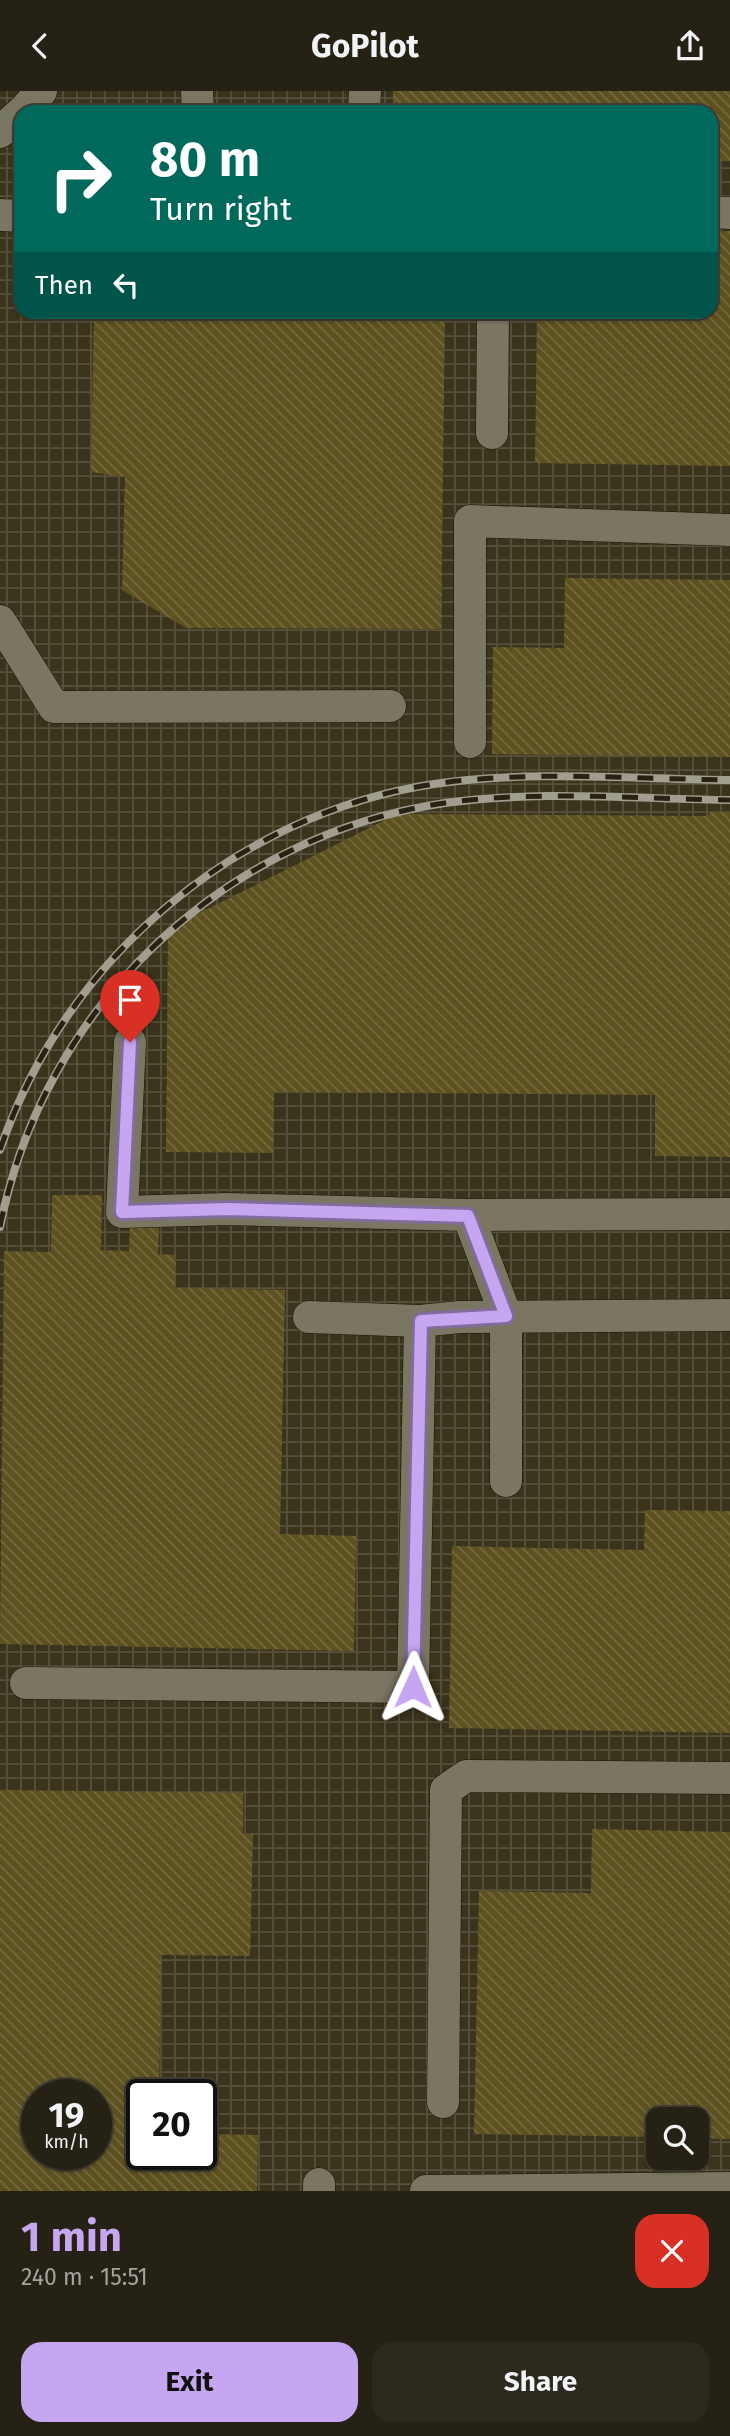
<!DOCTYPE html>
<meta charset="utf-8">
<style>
:root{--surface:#252114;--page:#2d291d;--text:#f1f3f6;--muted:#a3a3a0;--line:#423e34;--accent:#c6a6f0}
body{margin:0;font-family:"Fira Sans",sans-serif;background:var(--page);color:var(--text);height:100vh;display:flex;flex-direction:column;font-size:26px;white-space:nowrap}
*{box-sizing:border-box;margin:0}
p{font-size:23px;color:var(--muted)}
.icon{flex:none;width:38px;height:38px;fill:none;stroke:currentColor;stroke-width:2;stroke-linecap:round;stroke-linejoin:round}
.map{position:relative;height:2100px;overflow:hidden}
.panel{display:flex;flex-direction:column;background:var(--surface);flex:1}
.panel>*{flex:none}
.top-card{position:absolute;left:14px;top:14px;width:704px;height:214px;border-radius:21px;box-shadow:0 2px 5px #0004,0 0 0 2px var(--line);background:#00695c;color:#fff;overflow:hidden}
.controls{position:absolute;left:646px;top:2016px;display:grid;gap:14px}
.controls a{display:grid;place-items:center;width:63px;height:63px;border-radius:14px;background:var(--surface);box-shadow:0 2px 5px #0004,0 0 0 2px var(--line);font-size:35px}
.speed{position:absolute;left:21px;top:1988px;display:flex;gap:14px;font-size:35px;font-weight:700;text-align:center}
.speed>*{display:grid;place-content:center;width:91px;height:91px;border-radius:50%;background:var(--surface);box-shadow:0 2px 5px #0004,0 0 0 2px var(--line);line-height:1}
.speed small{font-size:18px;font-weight:400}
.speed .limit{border:4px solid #111;border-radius:10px;background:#fff;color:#111}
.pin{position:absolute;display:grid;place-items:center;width:60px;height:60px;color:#fff;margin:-72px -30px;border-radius:50% 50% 50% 0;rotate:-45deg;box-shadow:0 0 7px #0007}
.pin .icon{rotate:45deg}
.me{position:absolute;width:77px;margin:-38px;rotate:1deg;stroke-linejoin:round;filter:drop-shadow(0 0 5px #0008)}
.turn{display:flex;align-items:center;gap:24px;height:147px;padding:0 21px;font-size:32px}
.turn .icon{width:91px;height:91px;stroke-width:2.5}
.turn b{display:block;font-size:49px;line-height:60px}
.then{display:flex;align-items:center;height:66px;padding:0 21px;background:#0003;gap:14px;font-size:26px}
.round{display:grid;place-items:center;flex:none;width:74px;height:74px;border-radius:21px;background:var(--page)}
.headline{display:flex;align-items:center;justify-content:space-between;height:119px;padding:0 21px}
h1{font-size:42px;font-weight:700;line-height:52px;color:var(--accent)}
.cta{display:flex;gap:14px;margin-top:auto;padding:14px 21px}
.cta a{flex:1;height:80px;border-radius:21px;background:var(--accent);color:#111;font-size:28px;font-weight:700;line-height:80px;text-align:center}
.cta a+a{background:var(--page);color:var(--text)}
header{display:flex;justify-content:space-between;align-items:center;height:91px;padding:0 21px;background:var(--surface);font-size:32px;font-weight:700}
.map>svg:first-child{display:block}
.industrial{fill:url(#industrial-grid);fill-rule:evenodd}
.building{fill:url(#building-back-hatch);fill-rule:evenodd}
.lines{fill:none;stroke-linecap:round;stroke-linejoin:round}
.minor-casing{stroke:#191404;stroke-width:33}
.minor{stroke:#7b7662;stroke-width:32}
.rail-casing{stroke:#a19e90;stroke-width:8}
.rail{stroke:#272211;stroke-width:5;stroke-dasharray:16;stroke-linecap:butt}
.route-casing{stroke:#816c9c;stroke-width:18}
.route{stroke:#c6a6f0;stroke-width:12}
</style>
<header><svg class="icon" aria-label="back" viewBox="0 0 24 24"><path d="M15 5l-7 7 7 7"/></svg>GoPilot<svg class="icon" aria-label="share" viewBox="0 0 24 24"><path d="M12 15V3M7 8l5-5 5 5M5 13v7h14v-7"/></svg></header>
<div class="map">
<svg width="730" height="2100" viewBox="0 0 730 2100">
<defs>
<pattern id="industrial-grid" width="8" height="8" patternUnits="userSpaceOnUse" patternTransform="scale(1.75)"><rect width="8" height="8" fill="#3b341c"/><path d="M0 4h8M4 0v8" fill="none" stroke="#57513c"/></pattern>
<pattern id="building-back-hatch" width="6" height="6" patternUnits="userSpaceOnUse" patternTransform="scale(1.75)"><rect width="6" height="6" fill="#5e5120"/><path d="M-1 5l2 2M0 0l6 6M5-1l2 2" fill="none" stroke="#756a40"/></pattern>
</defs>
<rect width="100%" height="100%" fill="#312c1a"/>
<path class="industrial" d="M 0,0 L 730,0 L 730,2100 L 0,2100 ZM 21,21 L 710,21 L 710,220 L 21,220 ZM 37,2004 L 96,2004 L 96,2063 L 37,2063 ZM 142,2004 L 201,2004 L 201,2063 L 142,2063 ZM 658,2028 L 696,2028 L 696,2067 L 658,2067 Z"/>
<g class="building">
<polygon points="393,0 730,0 730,70 710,70 710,21 393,21"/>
<polygon points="710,140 730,140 730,375 535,372 537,220 710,220"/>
<polygon points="94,220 445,220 441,538 186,537 122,499 125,386 91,381"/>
<polygon points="565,487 730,489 730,666 492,663 493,556 564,557"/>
<polygon points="712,721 730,721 730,1066 655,1065 655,1004 274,1001 273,1062 166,1061 168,838 397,723 705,725"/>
<polygon points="52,1104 102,1104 101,1159 129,1160 130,1135 159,1136 158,1163 176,1164 175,1197 285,1199 280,1443 356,1445 354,1560 0,1553 4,1160 51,1161"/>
<polygon points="645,1419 730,1420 730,1642 449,1637 452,1455 644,1459"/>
<path d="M 0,1699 L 243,1702 L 243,1743 L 253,1743 L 250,1865 L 161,1864 L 159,2004 L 142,2004 L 142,2063 L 201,2063 L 201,2043 L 258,2044 L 257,2100 L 0,2100 ZM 37,2004 L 96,2004 L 96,2063 L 37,2063 Z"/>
<polygon points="592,1738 730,1741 730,2048 696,2047 696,2028 658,2028 658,2046 474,2043 479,1800 591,1802"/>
</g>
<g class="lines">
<g class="minor-casing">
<g id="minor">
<polyline points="197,0 198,21"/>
<polyline points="23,21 41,0"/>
<polyline points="364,21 365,0"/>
<polyline points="0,41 21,22"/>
<polyline points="710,121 730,122"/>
<polyline points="0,124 21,125"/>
<polyline points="492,342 493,220"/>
<polyline points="0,530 54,616 390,615"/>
<polyline points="470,651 470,430 730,439"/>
<polyline points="130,951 122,1121 227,1118 468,1124 506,1225 506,1390"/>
<polyline points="468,1124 730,1123"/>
<polyline points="309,1226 420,1230"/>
<polyline points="26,1592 413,1596 420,1230 460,1226 730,1224"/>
<polyline points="443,2011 446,1699 466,1685 730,1687"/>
<polyline points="319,2100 319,2093"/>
<polyline points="426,2100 730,2097"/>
</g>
</g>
<use href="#minor" class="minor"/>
<g class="rail-casing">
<g id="rail">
<path d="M 0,1059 C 64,869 235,723 434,693 C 529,679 634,688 730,689"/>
<path d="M 0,1136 C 43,916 224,744 445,712 C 535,699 639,708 730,709"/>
</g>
</g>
<use href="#rail" class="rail"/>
</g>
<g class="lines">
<g class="route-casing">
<polyline id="route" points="130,951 122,1121 228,1118 468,1125 506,1225 421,1230 413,1596"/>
</g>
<use href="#route" class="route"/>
</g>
</svg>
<div class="controls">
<a><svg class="icon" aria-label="search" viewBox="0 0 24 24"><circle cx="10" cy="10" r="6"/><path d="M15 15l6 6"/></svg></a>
</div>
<div class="speed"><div>19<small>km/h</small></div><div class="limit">20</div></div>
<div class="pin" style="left:130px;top:951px;background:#d93025"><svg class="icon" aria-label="arrive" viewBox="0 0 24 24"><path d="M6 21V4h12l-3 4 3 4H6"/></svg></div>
<svg class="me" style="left:413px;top:1596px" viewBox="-20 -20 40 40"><path d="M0-17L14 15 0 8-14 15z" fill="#c6a6f0" stroke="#fff" stroke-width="4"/></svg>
<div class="top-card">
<div class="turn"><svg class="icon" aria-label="right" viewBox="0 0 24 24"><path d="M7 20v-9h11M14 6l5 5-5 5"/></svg><div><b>80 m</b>Turn right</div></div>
<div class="then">Then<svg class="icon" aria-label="left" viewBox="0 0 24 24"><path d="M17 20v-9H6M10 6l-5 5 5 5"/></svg></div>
</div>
</div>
<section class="panel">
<div class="headline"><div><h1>1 min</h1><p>240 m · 15:51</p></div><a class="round" style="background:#d93025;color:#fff"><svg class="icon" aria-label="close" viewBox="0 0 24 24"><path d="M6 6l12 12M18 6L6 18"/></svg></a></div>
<div class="cta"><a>Exit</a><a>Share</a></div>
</section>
